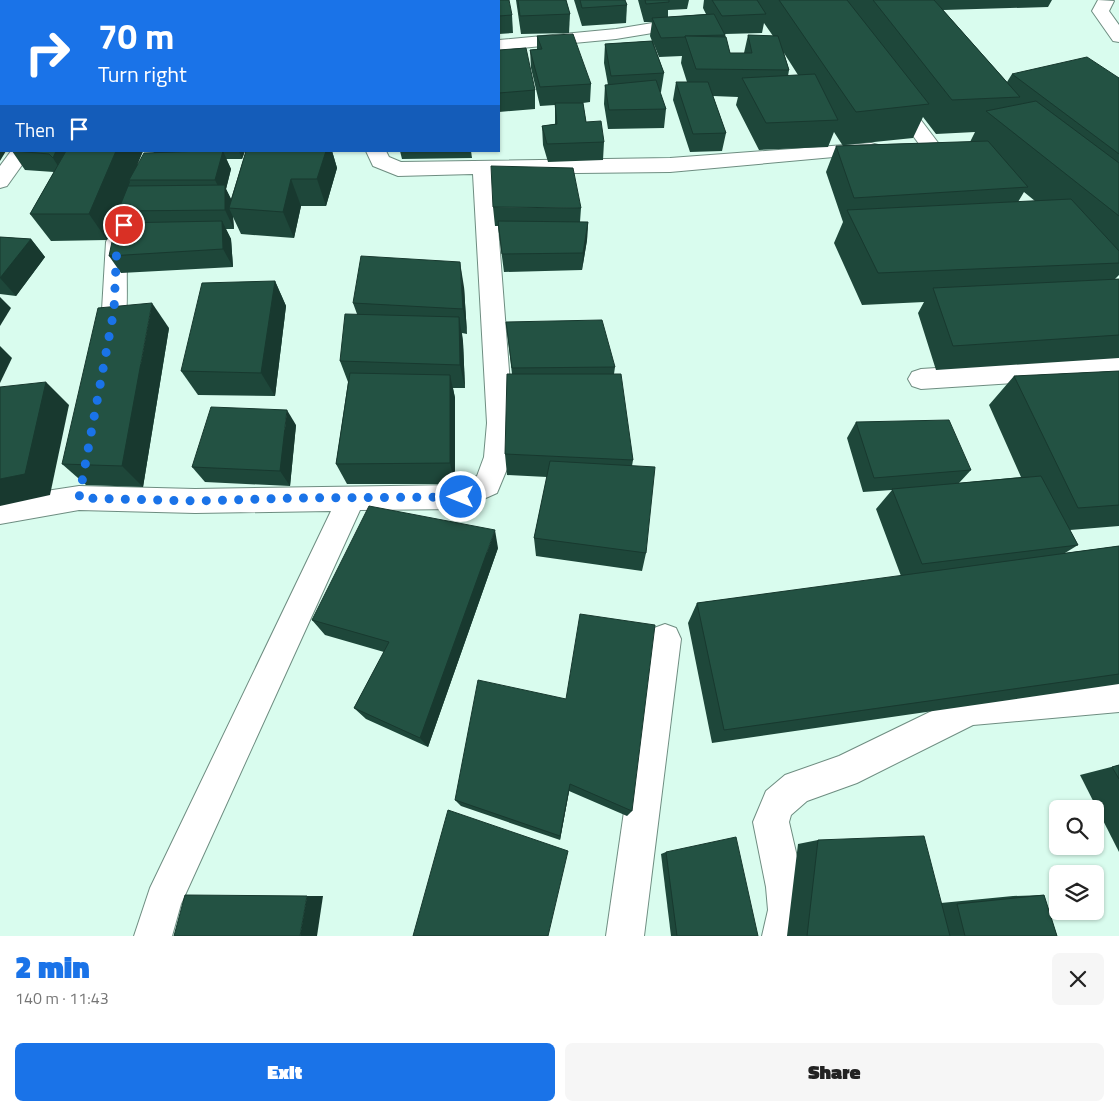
<!DOCTYPE html>
<meta charset="utf-8">
<style>
:root{--surface:#fff;--page:#f6f6f6;--text:#222;--muted:#767676;--accent:#1a73e8}
body{margin:0;font-family:"Titillium Web",sans-serif;background:var(--page);color:var(--text);height:100vh;display:flex;flex-direction:column;font-size:19px;white-space:nowrap}
*{box-sizing:border-box;margin:0}
p{font-size:16px;color:var(--muted)}
.icon{flex:none;width:28px;height:28px;fill:none;stroke:currentColor;stroke-width:2;stroke-linecap:round;stroke-linejoin:round}
.map{position:relative;height:936px;overflow:hidden}
.drawer{display:flex;flex-direction:column;background:var(--surface);flex:1}
.drawer>*{flex:none}
.hud{position:absolute;left:0px;top:0px;width:500px;height:152px;box-shadow:0 1px 4px #0004;background:#1a73e8;color:#fff;overflow:hidden}
.tools{position:absolute;left:1049px;top:800px;display:grid;gap:10px}
.tools a{display:grid;place-items:center;width:55px;height:55px;border-radius:8px;background:var(--surface);box-shadow:0 1px 4px #0004;font-size:25px}
.pin{position:absolute;display:grid;place-items:center;width:42px;height:42px;color:#fff;margin:-21px;border:2px solid #fff;border-radius:50%;box-shadow:0 1px 5px #0007}
.me{position:absolute;width:55px;margin:-28px;rotate:270deg;stroke-linejoin:round;filter:drop-shadow(0 0 4px #0008)}
.turn{display:flex;align-items:center;gap:18px;height:105px;padding:0 15px;font-size:22px}
.turn .icon{width:65px;height:65px;stroke-width:2.5}
.turn b{display:block;font-size:35px;line-height:42px}
.then{display:flex;align-items:center;height:48px;padding:0 15px;background:#0003;gap:10px;font-size:19px}
.round{display:grid;place-items:center;flex:none;width:52px;height:52px;border-radius:8px;background:var(--page)}
.head{display:flex;align-items:center;justify-content:space-between;height:85px;padding:0 15px}
h1{font-size:30px;font-weight:800;line-height:38px;color:var(--accent)}
.primary-button{display:flex;gap:10px;margin-top:auto;padding:10px 15px}
.primary-button a{flex:1;height:58px;border-radius:8px;background:var(--accent);color:#fff;font-size:20px;font-weight:800;line-height:58px;text-align:center}
.primary-button a+a{background:var(--page);color:var(--text)}
.map>svg:first-child{display:block}
.lines{fill:none;stroke-linecap:round;stroke-linejoin:round}
.minor-casing{stroke:#6e8d81;stroke-width:2}
.minor{fill:#fff;fill-rule:evenodd}
.wall{fill:#1e473a;fill-rule:evenodd}
.shaded-wall{fill:#18392f}
.building{fill:#235243;stroke:#18392f}
.route{stroke:#1a73e8;stroke-width:9;stroke-dasharray:0 16.2}
</style>
<div class="map">
<svg width="1119" height="936" viewBox="0 0 1119 936">
<rect width="100%" height="100%" fill="#d9fcee"/>
<g class="lines">
<g class="minor-casing">
<g id="minor">
<rect x="375" y="0" width="16" height="1"/>
<polygon points="1098,0 1114,1 1109,11 1119,25 1119,42 1113,41 1092,11"/>
<polygon points="689,17 695,18 698,22 695,26 616,39 499,50 499,40 616,29"/>
<polygon points="895,93 902,95 936,140 939,144 936,148 929,150 922,148 886,99 888,95"/>
<polygon points="871,143 878,145 881,149 878,153 670,172 494,174 513,423 512,457 497,493 461,509 360,510 181,904 172,936 134,936 150,888 331,511 195,513 79,510 0,524 0,498 79,486 195,489 458,485 477,476 484,457 487,423 473,174 398,176 373,166 366,151 386,151 389,157 401,162 670,158"/>
<polygon points="11,151 32,151 7,186 0,188 0,166"/>
<path d="M 122,221 L 130,224 L 133,229 C 119,266 136,313 117,349 L 108,351 L 99,349 L 96,342 L 102,310 L 106,242 L 114,224 Z"/>
<polygon points="1119,356 1119,376 921,389 912,386 908,379 912,372 921,369"/>
<polygon points="665,624 676,628 681,639 644,936 606,936 649,639 654,628"/>
<polygon points="1119,680 1119,712 973,725 857,783 807,801 791,815 789,822 804,887 806,910 800,936 762,936 768,910 766,887 753,822 766,791 785,775 839,756 971,692"/>
</g>
</g>
<use href="#minor" class="minor"/>
</g>
<g class="wall">
<polygon points="397,0 449,0 450,1 397,1"/>
<polygon points="516,0 566,0 570,14 569,33 521,34"/>
<polygon points="574,0 625,0 627,5 626,23 582,26"/>
<path d="M 638,0 L 689,0 L 687,9 L 668,10 L 668,17 L 706,14 L 703,8 L 704,0 L 1052,0 L 1048,7 L 943,10 L 1007,82 L 1012,74 L 1119,78 L 1119,275 L 1115,279 L 1119,279 L 1119,358 L 936,370 L 918,313 L 924,302 L 862,305 L 834,243 L 843,222 L 826,172 L 836,146 L 843,146 L 834,132 L 828,147 L 759,150 L 736,105 L 738,97 L 713,96 L 726,133 L 722,151 L 690,152 L 673,100 L 676,82 L 687,82 L 681,63 L 682,56 L 659,57 L 653,42 L 664,73 L 661,92 L 660,92 L 666,109 L 664,128 L 608,129 L 604,104 L 605,85 L 608,85 L 604,63 L 605,44 L 652,41 L 650,36 L 652,22 L 644,22 ZM 764,23 L 773,36 L 748,35 L 744,53 L 730,53 L 725,34 L 762,33 ZM 784,53 L 798,75 L 788,76 L 789,70 ZM 923,117 L 936,134 L 975,132 L 970,142 L 845,145 L 913,138 ZM 1024,192 L 1035,201 L 1018,202 Z"/>
<polygon points="499,1 512,15 513,33 499,34"/>
<polygon points="1,25 1,52 0,50 0,26"/>
<polygon points="537,36 591,84 590,102 583,103 586,122 604,142 603,160 548,162 543,145 542,126 555,124 555,105 540,106 531,68 530,50 537,49"/>
<polygon points="499,50 535,90 535,109 499,112"/>
<polygon points="1,60 1,134 0,134 0,61"/>
<polygon points="12,151 143,151 137,165 154,153 153,151 245,151 242,159 226,159 231,169 226,189 231,199 246,151 332,151 337,168 326,206 301,206 294,238 241,234 233,217 234,229 226,229 231,239 233,267 121,273 109,256 126,223 118,211 107,240 51,241 30,214 54,172 25,170"/>
<polygon points="400,151 471,151 472,158 402,159"/>
<polygon points="493,207 581,208 580,222 588,222 587,240 582,270 504,272 498,226 495,226"/>
<polygon points="0,237 31,239 45,257 16,296 0,294"/>
<polygon points="275,281 286,306 275,396 198,395 181,371"/>
<polygon points="464,287 467,334 462,333 463,342 465,388 453,388 455,398 455,484 347,484 336,464 348,382 340,361 357,314 353,303"/>
<polygon points="506,322 615,367 614,374 633,460 632,466 646,553 642,571 536,556 534,538 547,477 507,475 505,454 512,374"/>
<polygon points="169,328 143,487 86,485 62,464"/>
<polygon points="1119,371 1119,526 1070,530 1078,545 1065,553 1119,546 1119,684 712,743 688,623 697,603 901,576 876,509 892,490 863,492 847,438 856,422 971,470 959,483 1021,477 989,405 1014,376"/>
<polygon points="296,425 290,486 205,482 192,467"/>
<polygon points="498,548 428,747 366,719 354,708 384,652 325,635 312,620"/>
<polygon points="566,699 632,811 627,816 569,791 560,840 461,806 455,800"/>
<polygon points="1119,765 1119,852 1080,775"/>
<polygon points="818,840 941,903 1013,896 1044,895 1057,936 787,936 798,844"/>
<polygon points="666,852 758,936 671,936 661,854"/>
</g>
<g class="shaded-wall">
<polygon points="175,0 184,0 184,1 174,1"/>
<rect x="359" y="0" width="8" height="1"/>
<polygon points="0,140 1,142 1,151 6,151 0,161"/>
<polygon points="56,151 78,151 65,177 53,158"/>
<polygon points="116,151 143,151 131,180 129,180 130,182 107,240 89,214"/>
<polygon points="223,151 231,169 226,189 233,203 229,208 233,217 234,229 225,210 224,198 215,180"/>
<polygon points="239,151 245,151 242,159"/>
<polygon points="326,151 332,151 337,168 326,206 317,179"/>
<polygon points="291,179 301,206 294,238 283,212"/>
<polygon points="222,221 231,239 233,267 223,249"/>
<polygon points="588,222 587,240 582,270 583,253"/>
<polygon points="31,239 45,257 16,296 0,278"/>
<polygon points="460,262 464,287 467,334 463,309"/>
<polygon points="275,281 286,306 275,396 261,373"/>
<polygon points="0,297 11,308 0,326"/>
<polygon points="152,303 169,328 143,487 122,466"/>
<polygon points="459,317 463,342 465,388 460,365"/>
<polygon points="0,346 12,358 0,383"/>
<polygon points="450,375 455,398 455,484 450,463"/>
<polygon points="46,382 69,405 50,495 0,506 0,479"/>
<polygon points="287,410 296,425 290,486 280,471"/>
<polygon points="495,530 498,548 428,747 420,738"/>
<polygon points="570,784 569,791 560,840 560,836"/>
<polygon points="307,896 323,896 317,936 300,936"/>
</g>
<g class="building">
<polygon points="129,0 175,0 174,1 128,1"/>
<polygon points="219,0 274,0 273,1 218,1"/>
<polygon points="295,0 359,0 359,1 294,1"/>
<rect x="397" y="0" width="24" height="1"/>
<polygon points="466,0 509,0 512,15 499,16 499,1 466,1"/>
<polygon points="518,0 566,0 570,14 520,16"/>
<polygon points="580,0 625,0 627,5 582,8"/>
<polygon points="645,0 669,0 669,2 646,4"/>
<polygon points="712,0 757,0 766,14 722,16"/>
<polygon points="779,0 847,0 929,104 856,112"/>
<polygon points="873,0 934,0 1020,97 952,100"/>
<polygon points="714,14 725,35 685,36 685,37 661,38 652,18"/>
<polygon points="1,25 1,36 0,36 0,26"/>
<polygon points="573,34 591,84 540,87 530,50 542,49 537,36"/>
<polygon points="748,35 778,36 789,70 696,69 685,36 726,37 730,53 752,53"/>
<polygon points="652,41 664,73 611,76 605,44"/>
<polygon points="526,48 535,90 499,93 499,50"/>
<polygon points="1087,57 1119,78 1119,154 1012,74"/>
<polygon points="1,60 1,77 0,77 0,61"/>
<polygon points="815,74 838,120 766,123 742,78"/>
<rect x="0" y="79" width="1" height="28"/>
<polygon points="656,80 666,109 609,110 605,85"/>
<polygon points="676,82 708,82 726,133 693,134"/>
<polygon points="1036,101 1119,163 1119,216 986,111"/>
<polygon points="555,103 583,103 586,122 601,121 604,142 547,144 542,126 557,124"/>
<polygon points="988,141 1028,187 854,198 836,146"/>
<polygon points="15,151 56,151 53,158 49,154"/>
<polygon points="66,151 116,151 89,214 30,214"/>
<polygon points="205,151 223,151 215,180 129,180 144,153"/>
<polygon points="246,151 326,151 317,179 291,179 283,212 229,208"/>
<polygon points="491,166 573,168 581,208 493,207"/>
<polygon points="225,185 225,210 118,211 128,186"/>
<polygon points="1071,199 1119,251 1119,263 878,273 847,210"/>
<polygon points="222,221 223,249 109,256 116,223"/>
<polygon points="498,221 588,222 583,253 502,254"/>
<polygon points="0,237 31,239 0,278"/>
<polygon points="361,256 460,262 463,309 353,303"/>
<polygon points="1119,279 1119,335 953,346 933,288"/>
<polygon points="275,281 261,373 181,371 202,283"/>
<polygon points="152,303 122,466 62,464 98,308"/>
<polygon points="345,314 459,317 460,365 340,361"/>
<polygon points="602,320 615,367 512,368 506,322"/>
<polygon points="1119,371 1119,505 1078,508 1014,376"/>
<polygon points="350,373 450,375 450,463 336,464"/>
<polygon points="507,374 621,374 633,460 505,454"/>
<polygon points="46,382 25,474 0,479 0,387"/>
<polygon points="211,407 287,410 280,471 192,467"/>
<polygon points="949,420 971,470 874,478 856,422"/>
<polygon points="550,461 655,467 646,553 534,538"/>
<polygon points="1041,476 1078,545 922,564 892,489"/>
<polygon points="369,506 495,530 420,738 354,708 389,642 312,620"/>
<polygon points="1119,546 1119,674 724,730 697,603"/>
<polygon points="580,614 655,625 632,811 570,784 560,836 455,800 478,680 566,699"/>
<polygon points="1119,765 1119,779 1112,767"/>
<polygon points="448,810 568,851 548,936 413,936"/>
<polygon points="924,836 950,936 807,936 818,840"/>
<polygon points="736,837 758,936 677,936 666,852"/>
<polygon points="185,895 307,896 300,936 174,936"/>
<polygon points="1044,895 1057,936 965,936 957,904"/>
</g>
<g class="lines">
<polyline class="route" points="124,225 117,242 114,310 79,498 195,501 298,498 461,497"/>
</g>
</svg>
<div class="tools">
<a><svg class="icon" aria-label="search" viewBox="0 0 24 24"><circle cx="10" cy="10" r="6"/><path d="M15 15l6 6"/></svg></a>
<a><svg class="icon" aria-label="layers" viewBox="0 0 24 24"><path d="M12 4l9 5-9 5-9-5zM3 14l9 5 9-5"/></svg></a>
</div>
<div class="pin" style="left:124px;top:225px;background:#d93025"><svg class="icon" aria-label="arrive" viewBox="0 0 24 24"><path d="M6 21V4h12l-3 4 3 4H6"/></svg></div>
<svg class="me" style="left:461px;top:497px" viewBox="-20 -20 40 40"><circle r="17" fill="#1a73e8" stroke="#fff" stroke-width="3"/><path d="M0-11L8 9 0 5-8 9z" fill="#fff"/></svg>
<div class="hud">
<div class="turn"><svg class="icon" aria-label="right" viewBox="0 0 24 24"><path d="M7 20v-9h11M14 6l5 5-5 5"/></svg><div><b>70 m</b>Turn right</div></div>
<div class="then">Then<svg class="icon" aria-label="arrive" viewBox="0 0 24 24"><path d="M6 21V4h12l-3 4 3 4H6"/></svg></div>
</div>
</div>
<section class="drawer">
<div class="head"><div><h1>2 min</h1><p>140 m · 11:43</p></div><a class="round"><svg class="icon" aria-label="close" viewBox="0 0 24 24"><path d="M6 6l12 12M18 6L6 18"/></svg></a></div>
<div class="primary-button"><a>Exit</a><a>Share</a></div>
</section>
